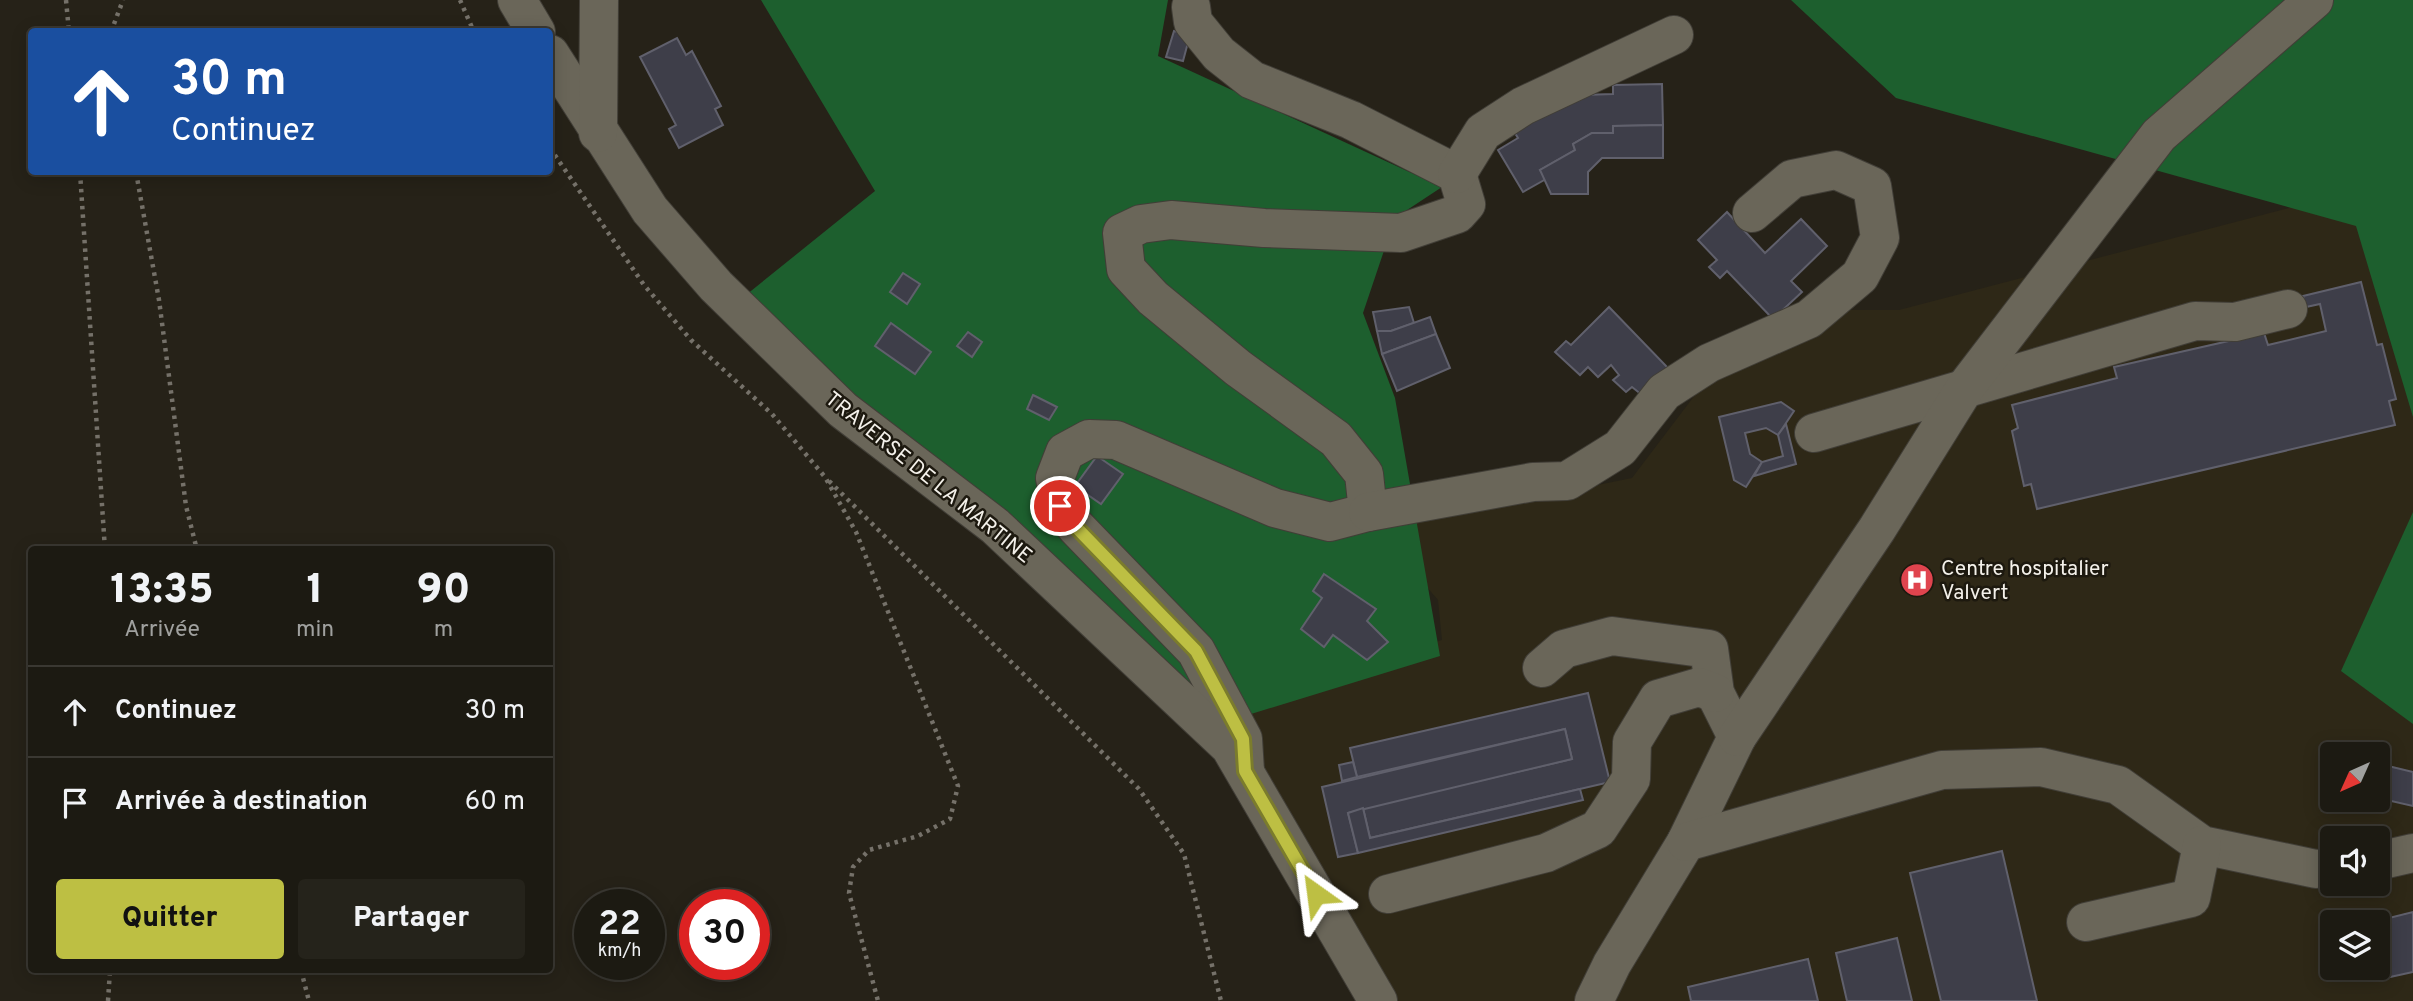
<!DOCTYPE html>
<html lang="fr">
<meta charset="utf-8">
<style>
:root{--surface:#1c1a12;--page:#25231b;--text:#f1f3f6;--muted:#a0a19f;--line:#3a3832;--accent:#bdbf43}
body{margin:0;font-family:Overpass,sans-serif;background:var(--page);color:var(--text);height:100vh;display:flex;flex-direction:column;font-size:26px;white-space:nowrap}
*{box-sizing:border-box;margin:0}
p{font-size:23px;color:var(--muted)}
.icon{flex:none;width:38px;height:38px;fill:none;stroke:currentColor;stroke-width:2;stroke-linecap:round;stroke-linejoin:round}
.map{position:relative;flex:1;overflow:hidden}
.drawer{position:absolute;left:28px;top:546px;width:525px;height:427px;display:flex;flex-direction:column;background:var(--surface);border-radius:7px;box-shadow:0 4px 18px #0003,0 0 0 2px var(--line)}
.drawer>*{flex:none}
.hud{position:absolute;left:28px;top:28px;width:525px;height:147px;border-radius:7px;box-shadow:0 4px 18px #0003,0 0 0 2px var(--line);background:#1a4fa0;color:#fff;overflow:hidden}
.needle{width:46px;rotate:225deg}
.buttons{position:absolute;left:2320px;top:742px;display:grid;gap:14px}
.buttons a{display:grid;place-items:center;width:70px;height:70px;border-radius:7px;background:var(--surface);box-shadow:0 4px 18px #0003,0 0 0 2px var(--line);font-size:35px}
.speed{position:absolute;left:574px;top:889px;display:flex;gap:14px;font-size:35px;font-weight:700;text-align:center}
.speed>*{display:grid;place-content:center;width:91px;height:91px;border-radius:50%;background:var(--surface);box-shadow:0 4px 18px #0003,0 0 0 2px var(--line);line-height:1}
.speed small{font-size:18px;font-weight:400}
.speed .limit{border:10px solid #d22;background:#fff;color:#111}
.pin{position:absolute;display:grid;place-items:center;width:60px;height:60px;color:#fff;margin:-30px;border:4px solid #fff;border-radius:50%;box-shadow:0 2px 7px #0007}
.me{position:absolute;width:77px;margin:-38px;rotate:329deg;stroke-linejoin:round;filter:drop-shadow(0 0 5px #0008)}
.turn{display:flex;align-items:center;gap:24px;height:147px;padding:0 28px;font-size:32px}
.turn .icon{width:91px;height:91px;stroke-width:2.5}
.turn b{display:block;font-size:49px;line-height:60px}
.eta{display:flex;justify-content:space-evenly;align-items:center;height:119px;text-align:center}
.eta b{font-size:42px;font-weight:800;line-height:49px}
.primary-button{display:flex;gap:14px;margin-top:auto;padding:14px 28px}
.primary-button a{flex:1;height:80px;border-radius:7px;background:var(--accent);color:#111;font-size:28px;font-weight:800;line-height:80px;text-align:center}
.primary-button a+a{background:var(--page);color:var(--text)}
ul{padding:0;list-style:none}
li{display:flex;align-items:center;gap:21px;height:91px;padding:0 28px;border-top:2px solid var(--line)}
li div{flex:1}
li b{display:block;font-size:26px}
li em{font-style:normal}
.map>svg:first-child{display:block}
.built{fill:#2e2817;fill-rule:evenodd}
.forest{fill:#1d5f2e}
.building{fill:#3e3e49;stroke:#60606c;stroke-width:2}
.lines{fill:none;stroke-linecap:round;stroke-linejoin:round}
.minor-casing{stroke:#413e37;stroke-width:40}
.path{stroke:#757169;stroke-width:4.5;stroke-dasharray:3.5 5;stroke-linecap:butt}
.minor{stroke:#6a6659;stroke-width:38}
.route-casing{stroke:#7b7c2c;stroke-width:18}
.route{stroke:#bdbf43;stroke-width:12}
.labels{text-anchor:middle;stroke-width:5;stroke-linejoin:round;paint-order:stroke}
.street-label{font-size:21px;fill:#f4f1ea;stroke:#1d190f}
.poi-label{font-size:21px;fill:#f4f1ea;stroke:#1d190f;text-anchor:start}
</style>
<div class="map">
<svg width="2413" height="1001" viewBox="0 0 2413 1001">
<rect width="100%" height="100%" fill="#262218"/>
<path class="built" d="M 2388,182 L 2413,263 L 2413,1001 L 1389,1001 L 1342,896 L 1312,866 L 1261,769 L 1238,700 L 1442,640 L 1438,600 L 1404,560 L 1416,522 L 1632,478 L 1698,391 L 1846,310 L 1899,310 ZM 2333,754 L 2378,754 L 2378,800 L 2333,800 ZM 2333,838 L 2378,838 L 2378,884 L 2333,884 ZM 2333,922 L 2378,922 L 2378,968 L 2333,968 Z"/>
<g class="forest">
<polygon points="761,0 1168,0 1158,56 1442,187 1395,218 1363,313 1395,398 1440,656 1251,714 1228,731 741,299 875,191"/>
<polygon points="1791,0 2413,0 2413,417 2356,226 1896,98"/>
<polygon points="2413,512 2413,724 2341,671"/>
</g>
<g class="building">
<polygon points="1174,31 1190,35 1183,61 1166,57"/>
<polygon points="677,38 686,55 692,51 721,106 715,109 723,125 679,148 669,129 676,125 640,57"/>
<polygon points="1662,84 1663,125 1613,126 1613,133 1592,133 1573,144 1575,150 1540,170 1546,179 1523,192 1498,150 1518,138 1513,130 1581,95 1613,94 1613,85"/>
<polygon points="1663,125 1663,158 1602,158 1588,172 1588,194 1551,194 1540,170 1575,150 1573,144 1592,133 1613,133 1613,126"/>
<polygon points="1727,212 1765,253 1801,219 1827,246 1791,281 1802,292 1773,319 1727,271 1720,278 1709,267 1717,260 1698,240"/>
<polygon points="903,273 920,284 907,304 890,292"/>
<polygon points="2361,282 2377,345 2382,344 2396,399 2389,401 2395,425 2037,509 2031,484 2024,486 2012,431 2018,428 2012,405 2117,378 2114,367 2264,333 2268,345 2326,331 2320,304 2306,307 2303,296"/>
<polygon points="1409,307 1414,323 1391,331 1377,331 1373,312"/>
<polygon points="1609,307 1668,368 1642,395 1632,387 1626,392 1613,380 1619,375 1611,365 1598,377 1588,367 1580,375 1555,352 1566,341 1571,345"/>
<polygon points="1430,317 1436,334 1382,354 1377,331 1391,331"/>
<polygon points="891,323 931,352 915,374 875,346"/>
<polygon points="968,332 982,342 972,357 957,346"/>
<polygon points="1436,334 1450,368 1397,391 1382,354"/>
<polygon points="1033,395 1057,407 1049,420 1027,409"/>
<polygon points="1781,402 1794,411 1778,435 1766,428 1745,433 1750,454 1762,462 1746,487 1734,480 1719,417"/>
<polygon points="1786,424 1796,464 1754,476 1762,462 1783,456 1778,435"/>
<polygon points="1097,456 1123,474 1101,504 1075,486"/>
<polygon points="1324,574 1376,609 1367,621 1388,642 1367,660 1333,635 1324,647 1301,629 1322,598 1313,591"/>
<polygon points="1588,693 1610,782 1370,838 1363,808 1572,759 1565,729 1357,777 1350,748"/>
<polygon points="1565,729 1572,759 1348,813 1358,853 1338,857 1322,787"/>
<polygon points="1353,762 1357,777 1342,781 1339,765"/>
<polygon points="2384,765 2413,772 2413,806 2378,798 2378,772"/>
<polygon points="1580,789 1583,800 1358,853 1348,813 1363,808 1370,838"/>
<polygon points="2002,851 2037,1001 1941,1001 1910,873"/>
<polygon points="2413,912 2413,972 2390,977 2377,921"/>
<polygon points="1897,938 1912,1001 1847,1001 1836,953"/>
<polygon points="1808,959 1818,1001 1691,1001 1688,987"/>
</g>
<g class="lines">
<g class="minor-casing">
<g id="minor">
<polyline points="517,0 536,32"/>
<polyline points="1191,7 1193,22 1219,54 1252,80 1351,120 1457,174 1466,204 1457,214 1401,233 1264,228 1171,220 1141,224 1122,233 1126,269 1153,298 1238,368 1336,439 1364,474 1368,512 1330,522 1275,508 1116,440 1089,439 1065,452 1055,478 1060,506 1076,527 1196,651 1243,739 1245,771"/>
<polyline points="550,54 650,210 716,286 843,410 995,526 1230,747 1378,1001"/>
<polyline points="598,133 599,0"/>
<polyline points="1457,174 1483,132 1523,106 1674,35"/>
<polyline points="1814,433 2195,321 2235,322 2288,309"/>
<polyline points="1368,512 1533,482 1567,481 1620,448 1664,392 1709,363 1809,319 1860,276 1880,238 1872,186 1836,170 1792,179 1752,213"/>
<polyline points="1542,668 1564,649 1612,636 1709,649 1715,693 1737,737 1686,842 1612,964 1594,1001"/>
<polyline points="1737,737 1877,529 1965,388 2159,135 2314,0"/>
<polyline points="1686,842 1942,770 2041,767 2118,785 2202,845 2316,869 2333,867"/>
<polyline points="2378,861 2413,853"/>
<polyline points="1388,894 1546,853 1598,829 1631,779 1632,742 1658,699 1699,687 1715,693"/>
<polyline points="2086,922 2191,898 2202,845"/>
</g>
</g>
<g class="path">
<polyline points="66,0 69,32"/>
<polyline points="460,0 474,32"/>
<polyline points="111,32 123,0"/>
<polyline points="550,148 644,285 691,340 772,414 825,477 856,532 958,786 950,819 918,836 869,850 853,867 849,893 878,1001"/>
<polyline points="80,172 105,550"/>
<polyline points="136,172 159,300 186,506 197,550"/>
<polyline points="829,481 1139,789 1184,854 1221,1001"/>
<polyline points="301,970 309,1001"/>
<polyline points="108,1001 110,970"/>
</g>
<use href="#minor" class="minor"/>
</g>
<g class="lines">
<g class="route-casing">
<polyline id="route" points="1060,506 1076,527 1196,651 1243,739 1245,771 1316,894"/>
</g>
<use href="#route" class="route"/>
</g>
<defs>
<g id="hospital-disc" transform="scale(1.75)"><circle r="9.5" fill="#e0444e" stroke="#1d190f"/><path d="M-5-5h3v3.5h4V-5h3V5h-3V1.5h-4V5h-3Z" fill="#fff"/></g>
</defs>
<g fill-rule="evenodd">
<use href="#hospital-disc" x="1917" y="580"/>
</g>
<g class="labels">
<g class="street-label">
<text transform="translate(929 477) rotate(39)" y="7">TRAVERSE DE LA MARTINE</text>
</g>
<g class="poi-label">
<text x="1941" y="575">Centre hospitalier<tspan x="1941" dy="24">Valvert</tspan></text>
</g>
</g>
</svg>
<div class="buttons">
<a><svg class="needle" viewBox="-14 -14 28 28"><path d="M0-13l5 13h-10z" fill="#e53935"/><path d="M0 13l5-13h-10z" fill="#a0a19f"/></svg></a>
<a><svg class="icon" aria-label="sound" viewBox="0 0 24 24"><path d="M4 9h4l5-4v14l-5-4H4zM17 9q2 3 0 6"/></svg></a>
<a><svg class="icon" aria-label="layers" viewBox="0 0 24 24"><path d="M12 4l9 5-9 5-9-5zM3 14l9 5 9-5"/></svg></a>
</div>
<div class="speed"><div>22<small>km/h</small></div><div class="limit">30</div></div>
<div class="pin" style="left:1060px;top:506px;background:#d93025"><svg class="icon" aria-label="arrive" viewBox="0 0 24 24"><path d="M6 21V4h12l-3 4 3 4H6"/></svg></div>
<svg class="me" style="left:1316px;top:894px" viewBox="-20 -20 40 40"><path d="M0-17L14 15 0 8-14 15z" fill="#bdbf43" stroke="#fff" stroke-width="4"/></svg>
<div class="hud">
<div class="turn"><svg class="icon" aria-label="ahead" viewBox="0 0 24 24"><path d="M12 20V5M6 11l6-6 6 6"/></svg><div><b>30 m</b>Continuez</div></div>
</div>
<section class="drawer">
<div class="eta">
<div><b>13:35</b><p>Arrivée</p></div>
<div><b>1</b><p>min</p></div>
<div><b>90</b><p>m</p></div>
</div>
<ul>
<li><svg class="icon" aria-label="ahead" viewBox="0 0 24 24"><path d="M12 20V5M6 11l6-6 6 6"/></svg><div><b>Continuez</b></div><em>30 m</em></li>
<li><svg class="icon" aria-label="arrive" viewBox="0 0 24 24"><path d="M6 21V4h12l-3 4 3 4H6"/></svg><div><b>Arrivée à destination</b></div><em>60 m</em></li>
</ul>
<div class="primary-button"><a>Quitter</a><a>Partager</a></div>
</section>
</div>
